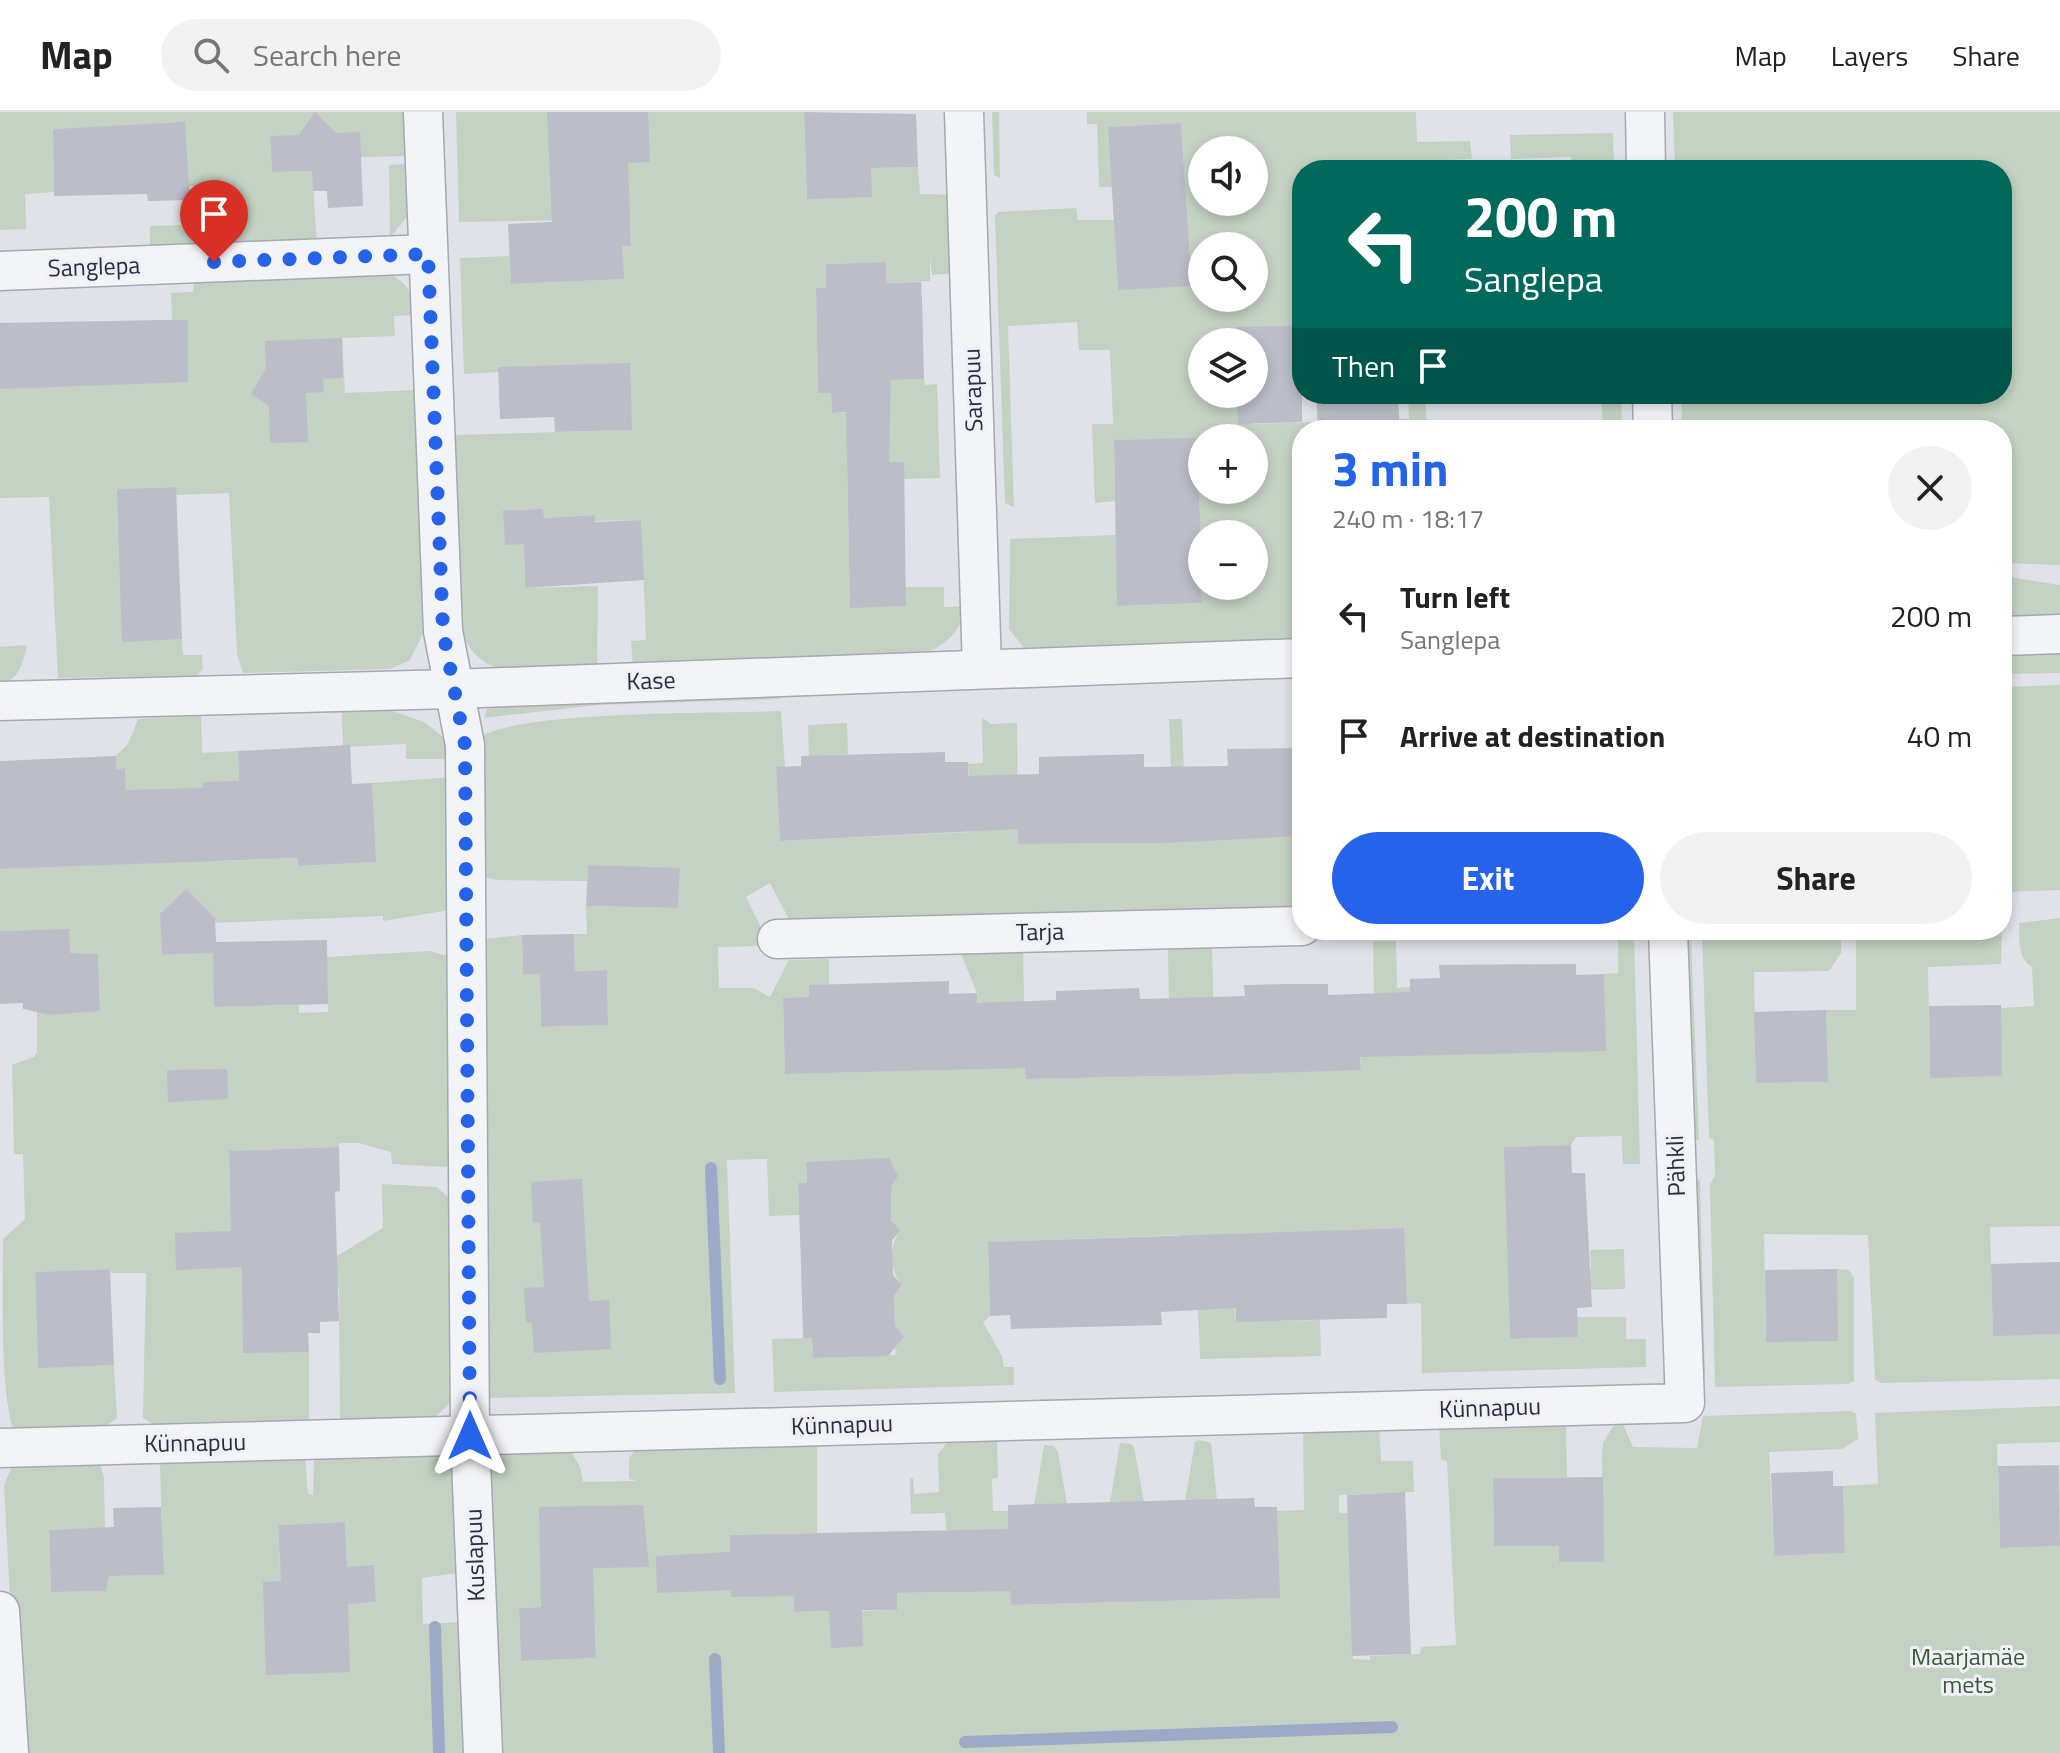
<!DOCTYPE html>
<meta charset="utf-8">
<style>
:root{--surface:#fff;--page:#f2f2f2;--text:#222;--muted:#767676;--line:#e0e0e0;--accent:#2563eb}
body{margin:0;font-family:"Titillium Web",sans-serif;background:var(--page);color:var(--text);height:100vh;display:flex;flex-direction:column;font-size:30px;white-space:nowrap}
*{box-sizing:border-box;margin:0}
p{font-size:26px;color:var(--muted)}
.icon{flex:none;width:44px;height:44px;fill:none;stroke:currentColor;stroke-width:2;stroke-linecap:round;stroke-linejoin:round}
.map{position:relative;flex:1;overflow:hidden}
.drawer{position:absolute;left:1292px;top:308px;width:720px;height:520px;display:flex;flex-direction:column;background:var(--surface);border-radius:32px;box-shadow:0 4px 12px #0003}
.drawer>*{flex:none}
.top-card{position:absolute;left:1292px;top:48px;width:720px;height:244px;border-radius:32px;box-shadow:0 4px 12px #0003;background:#00695c;color:#fff;overflow:hidden}
.buttons{position:absolute;left:1188px;top:24px;display:grid;gap:16px}
.buttons a{display:grid;place-items:center;width:80px;height:80px;border-radius:50%;background:var(--surface);box-shadow:0 4px 12px #0003;font-size:40px}
.pin{position:absolute;display:grid;place-items:center;width:68px;height:68px;color:#fff;margin:-82px -34px;border-radius:50% 50% 50% 0;rotate:-45deg;box-shadow:0 0 8px #0007}
.pin .icon{rotate:45deg}
.me{position:absolute;width:88px;margin:-44px;rotate:0deg;stroke-linejoin:round;filter:drop-shadow(0 0 6px #0008)}
.turn{display:flex;align-items:center;gap:28px;height:168px;padding:0 40px;font-size:36px}
.turn .icon{width:104px;height:104px;stroke-width:2.5}
.turn b{display:block;font-size:56px;line-height:68px}
.then{display:flex;align-items:center;height:76px;padding:0 40px;background:#0003;gap:16px;font-size:30px}
.round{display:grid;place-items:center;flex:none;width:84px;height:84px;border-radius:42px;background:var(--page)}
.headline{display:flex;align-items:center;justify-content:space-between;height:136px;padding:0 40px}
h1{font-size:48px;font-weight:700;line-height:60px;color:var(--accent)}
.action{display:flex;gap:16px;margin-top:auto;padding:16px 40px}
.action a{flex:1;height:92px;border-radius:48px;background:var(--accent);color:#fff;font-size:32px;font-weight:700;line-height:92px;text-align:center}
.action a+a{background:var(--page);color:var(--text)}
ul{padding:0;list-style:none}
li{display:flex;align-items:center;gap:24px;height:120px;padding:0 40px}
li div{flex:1}
li b{display:block;font-size:30px}
li em{font-style:normal}
header{display:flex;align-items:center;gap:48px;box-sizing:border-box;height:112px;padding:0 40px;background:var(--surface);border-bottom:2px solid var(--line)}
header strong{font-size:38px}
nav{display:flex;gap:44px;margin-inline-start:auto;font-size:28px}
.search{width:560px;height:72px;background:var(--page);display:flex;align-items:center;gap:20px;box-sizing:border-box;padding:0 28px;border-radius:44px;color:var(--muted);font-size:30px}
.map>svg:first-child{display:block}
.green{fill:#c3d2c2;fill-rule:evenodd}
.lines{fill:none;stroke-linecap:round;stroke-linejoin:round}
.stream{stroke:#9daac7;stroke-width:12}
.building{fill:#bbbdc8}
.minor-casing{stroke:#a6a8b3;stroke-width:41}
.minor{stroke:#f3f4f7;stroke-width:38}
.route{stroke:#2563eb;stroke-width:14;stroke-dasharray:0 25.2}
.labels{text-anchor:middle;stroke-width:6;stroke-linejoin:round;paint-order:stroke}
.street-label{font-size:24px;fill:#2a2e3f;stroke:#f0f1f6}
.park-label{font-size:24px;fill:#385a37;stroke:#f0f1f6}
</style>
<header>
<strong>Map</strong>
<div class="search"><svg class="icon" aria-label="search" viewBox="0 0 24 24"><circle cx="10" cy="10" r="6"/><path d="M15 15l6 6"/></svg>Search here</div>
<nav><a>Map</a><a>Layers</a><a>Share</a></nav>
</header>
<div class="map">
<svg width="2060" height="1641" viewBox="0 0 2060 1641">
<rect width="100%" height="100%" fill="#e0e2e9"/>
<g class="green">
<polygon points="0,0 406,0 408,44 361,45 329,22 323,7 312,7 305,15 306,23 270,25 272,60 312,59 317,132 150,137 150,114 208,112 206,74 189,74 185,11 53,17 54,80 25,82 26,117 0,118"/>
<path d="M 456,0 L 804,0 L 807,86 L 871,85 L 871,56 L 918,55 L 920,82 L 954,83 L 956,161 L 932,163 L 930,143 L 930,169 L 886,171 L 885,150 L 826,152 L 827,176 L 816,176 L 818,280 L 831,281 L 832,301 L 890,299 L 891,268 L 924,267 L 925,273 L 937,272 L 940,366 L 904,367 L 903,350 L 847,351 L 850,495 L 906,494 L 906,475 L 944,475 L 944,495 L 967,494 C 963,515 947,533 927,540 L 633,557 L 631,529 L 646,528 L 641,408 L 595,409 L 595,403 L 544,406 L 543,397 L 504,398 L 505,432 L 524,432 L 525,476 L 598,474 L 597,558 C 550,560 475,577 461,514 L 454,323 L 631,318 L 498,255 L 498,260 L 464,262 L 460,146 L 510,144 L 511,172 L 623,167 L 622,134 L 631,133 L 630,107 L 459,110 Z"/>
<polygon points="992,0 999,0 1000,66 994,63"/>
<path d="M 1087,0 L 1416,0 L 1417,30 L 1470,29 L 1472,47 L 1418,49 L 1418,58 L 1302,58 L 1302,213 L 1236,215 L 1236,230 L 1202,230 L 1202,282 L 1237,282 L 1253,312 L 1317,310 L 1318,318 L 1302,318 L 1302,526 L 1024,536 L 1009,517 L 1010,427 L 1116,423 L 1118,494 L 1202,491 L 1198,327 L 1114,328 L 1115,389 L 1095,391 L 1092,312 L 1113,312 L 1110,238 L 1079,238 L 1077,210 L 1008,214 L 1014,395 L 1005,391 L 995,104 L 998,100 L 1076,96 L 1078,108 L 1114,108 L 1118,178 L 1192,173 L 1181,11 L 1108,15 L 1112,75 L 1099,75 L 1097,12 L 1087,12 ZM 1202,38 L 1254,38 L 1254,90 L 1202,90 ZM 1202,134 L 1254,134 L 1254,186 L 1202,186 ZM 1202,326 L 1254,326 L 1254,378 L 1202,378 ZM 1202,422 L 1254,422 L 1254,474 L 1202,474 Z"/>
<polygon points="1673,0 2060,0 2060,453 2002,451 2002,318 1682,318 1681,282 2002,282 2002,58 1675,58"/>
<polygon points="1613,21 1614,58 1572,58 1571,45 1511,47 1510,23"/>
<polygon points="409,52 409,102 390,126 389,53"/>
<path d="M 384,161 C 406,167 413,180 414,203 L 394,204 L 395,224 L 342,226 L 345,281 L 417,278 L 426,515 L 410,548 L 390,557 L 243,561 L 237,542 L 229,381 L 176,383 L 175,375 L 118,377 L 182,527 L 183,543 L 202,543 L 203,557 L 196,564 L 58,566 L 49,385 L 0,386 L 0,277 L 188,208 L 172,208 L 171,181 L 193,180 L 194,169 Z"/>
<polygon points="1408,282 1425,282 1427,318 1400,318 1400,307 1409,307"/>
<polygon points="1601,282 1621,282 1622,317 1603,318"/>
<polygon points="2002,464 2060,473 2060,504 2002,506"/>
<path d="M 27,533 C 23,549 20,570 0,570 L 0,535 Z"/>
<polygon points="2060,539 2060,561 2002,562 2002,541"/>
<polygon points="2060,573 2060,778 2002,780 2002,575"/>
<polygon points="780,581 780,587 597,593 484,606 487,597 496,594"/>
<polygon points="389,598 424,610 447,628 450,647 406,647 406,632 343,635 342,600"/>
<path d="M 781,599 L 785,655 L 776,656 L 780,729 L 971,720 L 968,652 L 983,651 L 982,606 L 991,612 L 1017,611 L 1018,732 L 1164,731 L 1171,657 L 1169,607 L 1182,607 L 1185,685 L 1206,727 L 1302,724 L 1302,797 L 791,811 L 770,771 L 746,785 L 764,821 L 765,834 L 718,835 L 719,876 L 754,876 L 770,885 L 789,848 L 829,847 L 829,873 L 809,885 L 783,887 L 785,962 L 979,957 L 977,881 L 961,842 L 1023,840 L 1026,967 L 1170,964 L 1168,834 L 1212,834 L 1215,963 L 1361,957 L 1359,892 L 1374,891 L 1373,829 L 1396,829 L 1397,876 L 1410,875 L 1605,938 L 1604,862 L 1618,861 L 1618,818 L 1634,818 L 1640,1052 L 1623,1052 L 1622,1024 L 1576,1025 L 1571,1033 L 1505,1035 L 1510,1227 L 1577,1225 L 1577,1205 L 1626,1205 L 1626,1227 L 1646,1227 L 1646,1255 L 1422,1261 L 1421,1191 L 1407,1192 L 1403,1116 L 1213,1123 L 1235,1196 L 1236,1210 L 1280,1194 L 1281,1209 L 1320,1208 L 1321,1244 L 1200,1247 L 1198,1193 L 1181,1194 L 1178,1123 L 988,1130 L 990,1204 L 983,1210 L 1002,1244 L 1004,1255 L 1014,1255 L 1014,1273 L 774,1280 L 772,1227 L 812,1226 L 813,1246 L 896,1243 L 895,1236 L 904,1225 L 895,1214 L 894,1184 L 902,1173 C 889,1158 889,1135 900,1118 L 891,1108 L 891,1075 L 898,1064 L 891,1055 L 806,1051 L 807,1071 L 798,1072 L 799,1103 L 769,1104 L 767,1047 L 727,1048 L 735,1281 L 489,1286 L 485,1280 L 483,827 L 522,823 L 523,862 L 540,862 L 541,915 L 608,913 L 607,858 L 575,859 L 574,822 L 587,822 L 586,794 L 678,796 L 680,757 L 588,753 L 587,769 L 496,768 L 480,764 L 478,626 C 520,598 721,602 781,599 Z"/>
<path d="M 201,604 L 202,641 L 238,639 L 239,669 L 223,749 L 298,746 L 299,754 L 375,750 L 372,671 L 454,665 L 450,798 L 383,809 L 383,804 L 161,813 L 162,843 L 213,841 L 215,895 L 299,893 L 299,901 L 328,900 L 327,845 L 430,839 L 450,845 L 453,1052 L 445,1055 L 392,1052 L 391,1040 L 359,1031 L 339,1031 L 339,1035 L 229,1039 L 230,1081 L 246,1081 L 276,1146 L 337,1144 L 383,1116 L 382,1072 L 437,1075 L 453,1090 L 454,1281 L 448,1293 L 433,1307 L 344,1309 L 340,1306 L 339,1177 L 243,1179 L 309,1240 L 309,1306 L 306,1310 L 159,1315 L 143,1306 L 146,1161 L 111,1161 L 110,1157 L 35,1160 L 38,1255 L 114,1253 L 117,1306 L 103,1316 L 21,1317 L 12,1314 C 0,1272 3,1174 3,1127 L 25,1107 L 23,1042 L 14,1042 L 12,953 L 34,945 L 37,940 L 37,899 L 51,903 L 100,898 L 98,842 L 40,841 L 40,818 L 0,819 L 0,757 L 151,751 L 126,678 L 125,656 L 116,657 L 116,644 L 128,632 L 138,607 Z"/>
<polygon points="847,611 848,642 843,643 843,653 809,644 808,613"/>
<path d="M 2060,806 L 2060,1114 L 1990,1115 L 1993,1223 L 2060,1222 L 2060,1267 L 1882,1271 L 1875,1268 L 1868,1123 L 1764,1122 L 1766,1230 L 1837,1157 L 1849,1158 L 1854,1166 L 1854,1269 L 1848,1272 L 1715,1275 L 1710,1072 L 1715,1064 L 1714,1028 L 1709,1026 L 1702,819 L 1841,818 L 1841,841 L 1829,859 L 1754,860 L 1756,971 L 1827,970 L 1826,898 L 1856,898 L 1856,818 L 2002,818 L 2002,814 L 2001,852 L 1928,855 L 1930,965 L 2001,964 L 2001,896 L 2034,894 L 2032,855 C 2017,847 2020,826 2019,811 Z"/>
<polygon points="1691,825 1699,1028 1693,1028 1687,841"/>
<polygon points="1700,1067 1705,1264 1699,1256 1695,1071"/>
<polygon points="1624,1137 1625,1177 1577,1178 1576,1157 1591,1156 1590,1138"/>
<path d="M 2060,1294 L 2060,1330 L 1997,1332 L 2000,1436 L 2060,1434 L 2060,1641 L 494,1641 L 487,1356 C 502,1331 545,1339 570,1338 L 580,1355 L 583,1370 L 636,1369 L 629,1367 L 629,1346 L 637,1336 L 817,1332 L 817,1421 L 730,1423 L 731,1484 L 794,1484 L 795,1500 L 897,1498 L 897,1481 L 960,1480 L 958,1418 L 946,1418 L 945,1401 L 911,1402 L 910,1366 L 913,1366 L 914,1382 L 939,1380 L 938,1342 L 949,1328 L 997,1325 L 998,1366 L 992,1367 L 993,1399 L 1008,1399 L 1011,1493 L 1279,1486 L 1277,1399 L 1304,1398 L 1303,1316 L 1379,1313 L 1381,1349 L 1413,1349 L 1414,1380 L 1339,1383 L 1339,1401 L 1348,1401 L 1353,1547 L 1370,1548 L 1370,1544 L 1420,1542 L 1421,1535 L 1456,1533 L 1447,1349 L 1441,1348 L 1439,1312 L 1566,1308 L 1567,1365 L 1493,1366 L 1494,1434 L 1559,1434 L 1559,1450 L 1603,1450 L 1602,1343 L 1603,1331 L 1617,1308 L 1621,1308 L 1633,1335 L 1697,1336 L 1703,1304 L 1851,1299 L 1856,1302 L 1858,1327 L 1842,1337 L 1769,1340 L 1774,1444 L 1845,1441 L 1843,1374 L 1878,1372 L 1875,1301 ZM 554,1494 L 555,1509 L 595,1508 L 596,1546 L 521,1549 L 519,1496 Z"/>
<polygon points="1199,1328 1211,1331 1218,1397 1185,1389 1195,1330"/>
<polygon points="1120,1331 1131,1332 1134,1335 1144,1390 1110,1391"/>
<polygon points="1044,1333 1054,1334 1058,1340 1067,1392 1034,1393"/>
<path d="M 434,1343 L 454,1355 L 457,1461 L 422,1466 L 423,1512 L 462,1510 L 473,1641 L 18,1641 L 4,1373 L 12,1354 L 100,1351 L 104,1366 L 105,1416 L 49,1418 L 51,1480 L 105,1479 L 109,1464 L 163,1463 L 160,1350 L 305,1346 L 308,1382 L 313,1383 L 314,1346 ZM 345,1410 L 347,1455 L 374,1454 L 376,1490 L 282,1494 L 305,1458 L 280,1459 L 278,1413 Z"/>
</g>
<g class="lines">
<g class="stream">
<polyline points="711,1056 720,1267"/>
<polyline points="435,1515 439,1641"/>
<polyline points="715,1547 719,1641"/>
<polyline points="965,1630 1392,1615"/>
</g>
</g>
<g class="building">
<polygon points="315,0 336,21 360,20 363,94 328,96 327,79 313,79 312,59 272,60 270,24 299,23"/>
<polygon points="547,0 648,0 650,50 628,51 631,134 622,134 624,167 511,172 508,112 552,110"/>
<polygon points="804,0 916,2 918,55 871,56 872,85 807,87"/>
<polygon points="185,10 190,88 148,89 147,82 54,84 53,17"/>
<polygon points="1181,11 1192,174 1118,178 1108,15"/>
<polygon points="886,150 886,171 921,170 922,188 924,267 891,268 889,350 904,350 906,494 850,496 846,300 832,301 831,281 818,281 816,176 826,176 826,152"/>
<polygon points="162,208 188,208 188,270 0,277 0,211"/>
<polygon points="1302,213 1302,310 1238,312 1237,282 1254,282 1254,230 1236,230 1235,215"/>
<polygon points="342,226 343,266 323,267 324,280 306,281 308,330 270,331 269,294 251,282 266,256 265,229"/>
<polygon points="630,251 632,318 555,320 554,305 500,307 498,255"/>
<polygon points="1316,282 1398,282 1400,318 1318,318"/>
<polygon points="1198,326 1202,491 1117,494 1114,328"/>
<polygon points="176,375 182,527 122,530 117,377"/>
<polygon points="543,397 544,406 595,403 595,410 641,408 644,468 525,476 524,432 505,433 503,398"/>
<polygon points="350,633 352,672 372,671 376,750 298,754 298,746 0,757 0,649 116,644 116,657 125,656 126,678 203,676 203,670 239,669 238,639"/>
<polygon points="1302,636 1302,724 1164,731 1018,732 1018,717 780,729 776,655 801,654 801,644 945,640 945,650 968,650 968,664 1039,662 1039,645 1144,642 1144,655 1228,654 1227,637"/>
<polygon points="588,753 680,756 678,796 586,794"/>
<polygon points="186,777 215,806 216,830 327,828 328,892 214,895 213,841 162,843 160,802"/>
<polygon points="69,817 70,841 98,842 100,899 50,903 23,897 23,891 0,892 0,819"/>
<polygon points="574,822 575,859 607,858 608,913 541,915 540,862 523,862 522,823"/>
<polygon points="1576,852 1576,863 1604,862 1606,939 1360,945 1361,958 1215,963 1026,967 1025,956 785,962 783,886 809,885 809,873 949,869 949,882 977,881 977,891 1056,888 1056,879 1139,876 1140,887 1245,884 1244,873 1287,872 1328,872 1328,883 1410,880 1410,867 1440,866 1439,853"/>
<polygon points="2001,893 2002,964 1930,966 1929,894"/>
<polygon points="1826,898 1828,970 1756,971 1754,900"/>
<polygon points="227,957 228,987 168,990 167,958"/>
<polygon points="1571,1033 1572,1061 1585,1061 1592,1195 1577,1196 1578,1225 1510,1227 1504,1035"/>
<polygon points="339,1035 340,1079 335,1080 339,1209 320,1210 320,1221 308,1221 309,1240 243,1241 242,1155 176,1158 175,1121 231,1119 229,1039"/>
<polygon points="889,1046 898,1064 891,1075 891,1108 900,1118 892,1129 893,1163 902,1173 894,1184 895,1214 904,1225 888,1244 813,1246 812,1226 803,1226 801,1152 798,1071 807,1071 806,1050"/>
<polygon points="582,1067 589,1189 609,1188 611,1237 534,1241 532,1211 526,1211 524,1176 544,1175 540,1111 533,1111 531,1070"/>
<polygon points="1404,1116 1407,1192 1387,1192 1387,1206 1236,1210 1236,1196 1161,1200 1162,1213 1011,1217 1010,1203 990,1204 988,1130"/>
<polygon points="2060,1150 2060,1222 1993,1224 1991,1152"/>
<polygon points="110,1157 114,1253 38,1256 35,1160"/>
<polygon points="1837,1157 1838,1229 1766,1230 1765,1158"/>
<polygon points="2059,1353 2060,1434 2000,1436 1998,1354"/>
<polygon points="1833,1359 1833,1374 1843,1374 1845,1441 1774,1444 1771,1361"/>
<polygon points="1603,1365 1604,1450 1559,1450 1559,1434 1494,1434 1493,1366"/>
<polygon points="1405,1380 1411,1542 1352,1544 1347,1383"/>
<polygon points="1254,1386 1255,1395 1277,1395 1280,1486 1011,1493 1010,1479 897,1481 897,1498 862,1498 863,1534 831,1536 829,1499 794,1500 794,1484 731,1485 731,1478 657,1481 656,1444 730,1440 730,1423 1008,1417 1008,1393"/>
<polygon points="643,1393 649,1455 593,1456 596,1546 521,1549 519,1496 541,1495 539,1395"/>
<polygon points="161,1395 164,1463 109,1464 106,1479 51,1480 49,1418 114,1415 113,1396"/>
<polygon points="345,1410 347,1455 374,1453 376,1490 348,1492 350,1560 266,1563 263,1470 281,1469 278,1413"/>
</g>
<g class="lines">
<g class="minor-casing">
<g id="minor">
<polyline points="423,0 443,519 465,633 470,1324 483,1641"/>
<polyline points="964,0 982,556"/>
<polyline points="1645,0 1646,58"/>
<polyline points="0,159 428,142"/>
<polyline points="1652,282 1653,318"/>
<polyline points="2002,524 2060,522"/>
<polyline points="0,589 452,577 1302,546"/>
<polyline points="777,827 1302,814"/>
<polyline points="0,1336 1685,1291 1668,818"/>
<polyline points="0,1499 9,1641"/>
</g>
</g>
<use href="#minor" class="minor"/>
</g>
<g class="lines">
<polyline class="route" points="214,150 428,142 443,519 465,633 470,1324"/>
</g>
<g class="labels">
<g class="street-label">
<text transform="translate(94 155) rotate(-2)" y="8">Sanglepa</text>
<text transform="translate(973 278) rotate(-92)" y="8">Sarapuu</text>
<text transform="translate(651 569) rotate(-2)" y="8">Kase</text>
<text transform="translate(1040 820) rotate(-1)" y="8">Tarja</text>
<text transform="translate(1676 1054) rotate(-92)" y="8">Pähkli</text>
<text transform="translate(1490 1296) rotate(-2)" y="8">Künnapuu</text>
<text transform="translate(842 1313) rotate(-2)" y="8">Künnapuu</text>
<text transform="translate(195 1331) rotate(-1)" y="8">Künnapuu</text>
<text transform="translate(475 1443) rotate(-92)" y="8">Kuslapuu</text>
</g>
<g class="park-label">
<text x="1968" y="1553">Maarjamäe<tspan x="1968" dy="28">mets</tspan></text>
</g>
</g>
</svg>
<div class="buttons">
<a><svg class="icon" aria-label="sound" viewBox="0 0 24 24"><path d="M4 9h4l5-4v14l-5-4H4zM17 9q2 3 0 6"/></svg></a>
<a><svg class="icon" aria-label="search" viewBox="0 0 24 24"><circle cx="10" cy="10" r="6"/><path d="M15 15l6 6"/></svg></a>
<a><svg class="icon" aria-label="layers" viewBox="0 0 24 24"><path d="M12 4l9 5-9 5-9-5zM3 14l9 5 9-5"/></svg></a>
<a>+</a>
<a>−</a>
</div>
<div class="pin" style="left:214px;top:150px;background:#d93025"><svg class="icon" aria-label="arrive" viewBox="0 0 24 24"><path d="M6 21V4h12l-3 4 3 4H6"/></svg></div>
<svg class="me" style="left:470px;top:1324px" viewBox="-20 -20 40 40"><path d="M0-17L14 15 0 8-14 15z" fill="#2563eb" stroke="#fff" stroke-width="4"/></svg>
<div class="top-card">
<div class="turn"><svg class="icon" aria-label="left" viewBox="0 0 24 24"><path d="M17 20v-9H6M10 6l-5 5 5 5"/></svg><div><b>200 m</b>Sanglepa</div></div>
<div class="then">Then<svg class="icon" aria-label="arrive" viewBox="0 0 24 24"><path d="M6 21V4h12l-3 4 3 4H6"/></svg></div>
</div>
<section class="drawer">
<div class="headline"><div><h1>3 min</h1><p>240 m · 18:17</p></div><a class="round"><svg class="icon" aria-label="close" viewBox="0 0 24 24"><path d="M6 6l12 12M18 6L6 18"/></svg></a></div>
<ul>
<li><svg class="icon" aria-label="left" viewBox="0 0 24 24"><path d="M17 20v-9H6M10 6l-5 5 5 5"/></svg><div><b>Turn left</b><p>Sanglepa</p></div><em>200 m</em></li>
<li><svg class="icon" aria-label="arrive" viewBox="0 0 24 24"><path d="M6 21V4h12l-3 4 3 4H6"/></svg><div><b>Arrive at destination</b></div><em>40 m</em></li>
</ul>
<div class="action"><a>Exit</a><a>Share</a></div>
</section>
</div>
